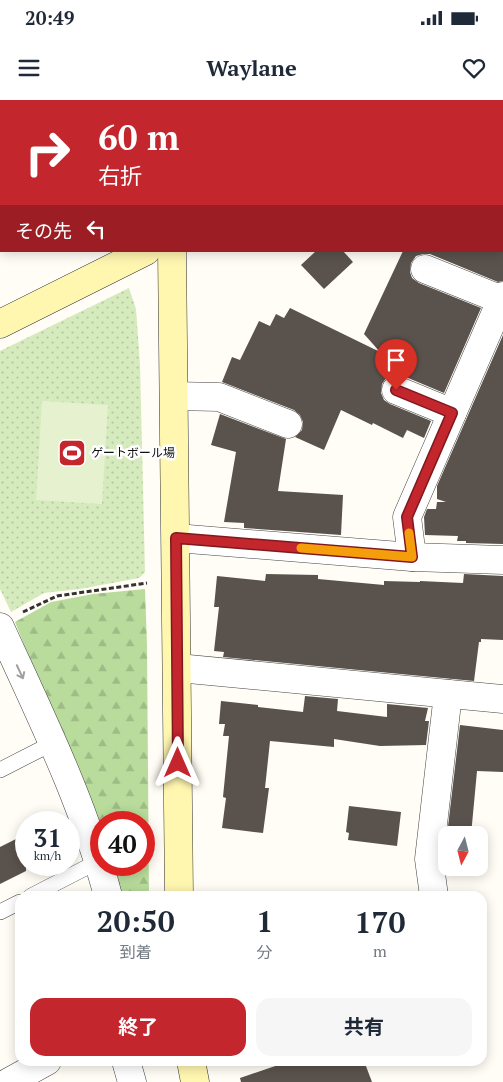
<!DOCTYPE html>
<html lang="ja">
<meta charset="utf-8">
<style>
:root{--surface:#fff;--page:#f6f6f7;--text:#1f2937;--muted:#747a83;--accent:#c4262e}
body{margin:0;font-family:"PT Serif","Noto Sans JP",serif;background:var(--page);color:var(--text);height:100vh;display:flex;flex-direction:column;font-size:19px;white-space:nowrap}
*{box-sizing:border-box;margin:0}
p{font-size:16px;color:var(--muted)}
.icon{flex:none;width:28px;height:28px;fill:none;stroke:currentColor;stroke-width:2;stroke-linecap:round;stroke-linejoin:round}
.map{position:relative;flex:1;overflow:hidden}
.panel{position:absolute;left:15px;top:791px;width:472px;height:175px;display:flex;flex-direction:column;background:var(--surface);border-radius:15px;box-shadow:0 2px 12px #0003}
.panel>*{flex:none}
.guide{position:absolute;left:0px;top:0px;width:504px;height:152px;box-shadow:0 2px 12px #0003;background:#c4262e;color:#fff;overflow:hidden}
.needle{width:32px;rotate:187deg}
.tools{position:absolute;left:438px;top:726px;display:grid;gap:10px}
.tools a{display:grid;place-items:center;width:50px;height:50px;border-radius:10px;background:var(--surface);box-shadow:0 2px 12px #0003;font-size:25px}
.speed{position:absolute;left:15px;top:711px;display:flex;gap:10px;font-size:25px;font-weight:700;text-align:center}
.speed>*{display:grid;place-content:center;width:65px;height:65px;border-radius:50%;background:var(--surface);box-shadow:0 2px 12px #0003;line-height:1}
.speed small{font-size:12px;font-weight:400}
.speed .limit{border:8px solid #d22;background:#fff;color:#111}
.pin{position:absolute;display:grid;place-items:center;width:42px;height:42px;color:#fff;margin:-51px -21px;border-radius:50% 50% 50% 0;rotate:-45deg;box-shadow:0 0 5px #0007}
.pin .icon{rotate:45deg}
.me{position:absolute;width:55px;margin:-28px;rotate:0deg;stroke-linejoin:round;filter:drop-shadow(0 0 4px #0008)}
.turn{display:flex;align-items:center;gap:18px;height:105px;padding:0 15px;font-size:22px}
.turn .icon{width:65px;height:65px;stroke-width:2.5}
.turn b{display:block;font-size:35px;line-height:42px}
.then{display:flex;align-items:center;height:48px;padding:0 15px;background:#0003;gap:10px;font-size:19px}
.eta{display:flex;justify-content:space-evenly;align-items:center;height:85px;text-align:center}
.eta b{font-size:30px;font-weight:700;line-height:35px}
.button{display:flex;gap:10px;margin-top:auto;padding:10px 15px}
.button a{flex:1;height:58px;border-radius:15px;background:var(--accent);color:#fff;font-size:20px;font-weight:700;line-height:58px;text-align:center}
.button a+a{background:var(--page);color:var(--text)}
.status{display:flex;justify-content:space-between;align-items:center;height:35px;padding:0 25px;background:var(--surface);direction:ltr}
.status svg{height:14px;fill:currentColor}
header{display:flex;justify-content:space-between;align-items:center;height:65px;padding:0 15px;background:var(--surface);font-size:22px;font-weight:700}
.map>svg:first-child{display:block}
.forest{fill:url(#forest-firs)}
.park{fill:url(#park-dots)}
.pitch{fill:#e6f2cf}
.building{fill:#5a524d}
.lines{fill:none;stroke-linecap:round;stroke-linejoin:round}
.lane-casing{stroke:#444;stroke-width:16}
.street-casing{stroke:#444;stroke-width:29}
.secondary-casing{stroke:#333;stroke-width:29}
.path{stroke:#333;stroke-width:3;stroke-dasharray:5 2.5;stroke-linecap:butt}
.lane{stroke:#fff;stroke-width:15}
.street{stroke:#fff;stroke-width:28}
.secondary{stroke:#fff6b0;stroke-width:28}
.oneway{stroke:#a0a0a0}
.route-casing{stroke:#7f191e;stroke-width:12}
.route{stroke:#c4262e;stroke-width:9}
.slow{stroke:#f59e0b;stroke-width:9}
.labels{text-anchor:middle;stroke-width:5;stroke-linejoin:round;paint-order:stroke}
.poi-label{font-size:12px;fill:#111;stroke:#fff;text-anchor:start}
</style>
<div class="status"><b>20:49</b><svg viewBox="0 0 49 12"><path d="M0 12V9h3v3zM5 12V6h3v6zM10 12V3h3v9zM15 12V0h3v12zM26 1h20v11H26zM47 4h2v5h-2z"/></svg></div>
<header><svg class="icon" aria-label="menu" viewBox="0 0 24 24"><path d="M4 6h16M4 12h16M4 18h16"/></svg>Waylane<svg class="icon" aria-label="heart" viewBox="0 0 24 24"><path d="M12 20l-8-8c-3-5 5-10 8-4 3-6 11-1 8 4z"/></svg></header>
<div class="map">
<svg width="503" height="982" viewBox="0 0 503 982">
<defs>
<pattern id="forest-firs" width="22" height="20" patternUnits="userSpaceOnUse" patternTransform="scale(1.25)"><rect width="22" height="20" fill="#b9dc9c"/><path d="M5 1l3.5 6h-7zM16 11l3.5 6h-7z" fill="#9ebc85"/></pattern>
<pattern id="park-dots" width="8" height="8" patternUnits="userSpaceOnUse" patternTransform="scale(1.25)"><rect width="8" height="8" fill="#d5ebbd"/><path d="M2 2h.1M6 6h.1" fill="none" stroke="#b6c8a1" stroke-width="1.8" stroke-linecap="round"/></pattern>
</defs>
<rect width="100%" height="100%" fill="#fffdf5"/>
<polygon class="forest" points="145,489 147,545 149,796 121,796 110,765 144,765 144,722 101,722 101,738 15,522 51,502 93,494"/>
<polygon class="park" points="129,188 136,209 140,265 145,472 139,478 80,489 44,493 11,512 0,489 0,251"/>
<polygon class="pitch" points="42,301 108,305 102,404 36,400"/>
<g class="building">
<polygon points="316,151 343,151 353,162 324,189 301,165"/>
<polygon points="403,151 503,151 503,181 498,182 430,154 423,154 416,156 411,163 410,172 412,178 419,183 481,208 444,293 401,275 393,275 386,278 382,284 381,293 384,300 390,304 431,321 424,338 407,330 403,338 373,323 372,325 341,310 324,350 295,337 302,330 303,322 300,315 294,310 222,282 232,257 240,260 259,221 270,226 276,214 284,218 290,208 380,252 364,234"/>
<polygon points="503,235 503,444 466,443 466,441 457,441 458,436 425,435 424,417 427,409 436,409 437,402 446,402 437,399 437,386"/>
<polygon points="220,314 286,339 278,391 343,395 341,435 244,428 244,423 224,422 236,352 211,345"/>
<polygon points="266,474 318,475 318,479 384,485 384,481 420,482 420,481 463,483 464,474 503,476 503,540 481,539 481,542 479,542 474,581 223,557 224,552 214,551 219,507 214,507 217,476 265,481"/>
<polygon points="305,596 338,599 337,611 387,617 387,604 428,608 425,621 429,621 426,645 380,646 334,639 334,647 270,641 265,688 269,688 263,733 222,728 226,698 223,697 229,636 223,636 225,624 219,624 221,601 258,605 258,607 303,612"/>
<polygon points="460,625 503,630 503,672 477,671 471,735 447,735"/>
<polygon points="349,706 401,712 397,746 348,740 349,733 346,732"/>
<polygon points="26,734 26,771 0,784 0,747"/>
<polygon points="290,961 364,961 372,982 241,982 240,978"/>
</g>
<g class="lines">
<g class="lane-casing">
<g id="lane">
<polyline points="0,670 53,643"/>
<polyline points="31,796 99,761"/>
<polyline points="0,812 20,802"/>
</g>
</g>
<g class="street-casing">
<g id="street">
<polyline points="364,1 366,0"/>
<polyline points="502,85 503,85"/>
<polyline points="425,169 502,200"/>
<polyline points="396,290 452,313"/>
<polyline points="174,296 219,297 288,324"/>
<polyline points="176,438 412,457 503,460"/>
<polyline points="412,457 407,417 503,196"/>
<path d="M 0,527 C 40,615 84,703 108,796"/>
<polyline points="178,568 503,599"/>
<polyline points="434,796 429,759 448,594"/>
<polyline points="126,961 132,982"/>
<polyline points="9,982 47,961"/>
</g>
</g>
<g class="secondary-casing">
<g id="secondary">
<polyline points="168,0 168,1"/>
<polyline points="172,151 179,796"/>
<polyline points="0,224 146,151"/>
<polyline points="191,961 195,982"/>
</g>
</g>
<polyline class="path" points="23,512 57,496 147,483"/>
<use href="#lane" class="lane"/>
<use href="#street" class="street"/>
<use href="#secondary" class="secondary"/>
</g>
<defs><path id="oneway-shaft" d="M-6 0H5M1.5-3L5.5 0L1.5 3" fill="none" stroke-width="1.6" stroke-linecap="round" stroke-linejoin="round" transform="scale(1.25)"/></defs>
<use class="oneway" href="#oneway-shaft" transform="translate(20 572) rotate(65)"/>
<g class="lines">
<g class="route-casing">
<polyline id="route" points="178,663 176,438 412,457 407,417 452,313 396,290"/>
</g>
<use href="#route" class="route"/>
<polyline class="slow" points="301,448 412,457 409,433"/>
</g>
<defs>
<g id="stadium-square" transform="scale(1.4375)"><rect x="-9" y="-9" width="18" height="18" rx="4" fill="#c4262e" stroke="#fff"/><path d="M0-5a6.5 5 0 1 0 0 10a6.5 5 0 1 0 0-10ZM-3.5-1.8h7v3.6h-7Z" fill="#fff"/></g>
</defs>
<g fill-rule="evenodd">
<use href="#stadium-square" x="72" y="353"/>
</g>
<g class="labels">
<g class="poi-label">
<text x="91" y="357">ゲートボール場</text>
</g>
</g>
</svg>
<div class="tools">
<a><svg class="needle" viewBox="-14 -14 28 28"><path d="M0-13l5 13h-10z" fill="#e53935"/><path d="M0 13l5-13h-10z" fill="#747a83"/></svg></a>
</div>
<div class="speed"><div>31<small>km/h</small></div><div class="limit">40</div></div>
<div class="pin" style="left:396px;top:290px;background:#d93025"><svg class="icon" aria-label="arrive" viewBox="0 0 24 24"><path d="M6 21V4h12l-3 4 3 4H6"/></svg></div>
<svg class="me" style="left:178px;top:663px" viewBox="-20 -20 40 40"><path d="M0-17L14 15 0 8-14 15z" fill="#c4262e" stroke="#fff" stroke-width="4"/></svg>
<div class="guide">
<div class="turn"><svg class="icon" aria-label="right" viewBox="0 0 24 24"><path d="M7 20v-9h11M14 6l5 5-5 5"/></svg><div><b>60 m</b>右折</div></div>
<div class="then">その先<svg class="icon" aria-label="left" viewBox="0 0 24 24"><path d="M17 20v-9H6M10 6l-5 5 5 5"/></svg></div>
</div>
<section class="panel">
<div class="eta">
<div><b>20:50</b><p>到着</p></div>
<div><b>1</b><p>分</p></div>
<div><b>170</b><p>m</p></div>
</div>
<div class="button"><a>終了</a><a>共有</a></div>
</section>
</div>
